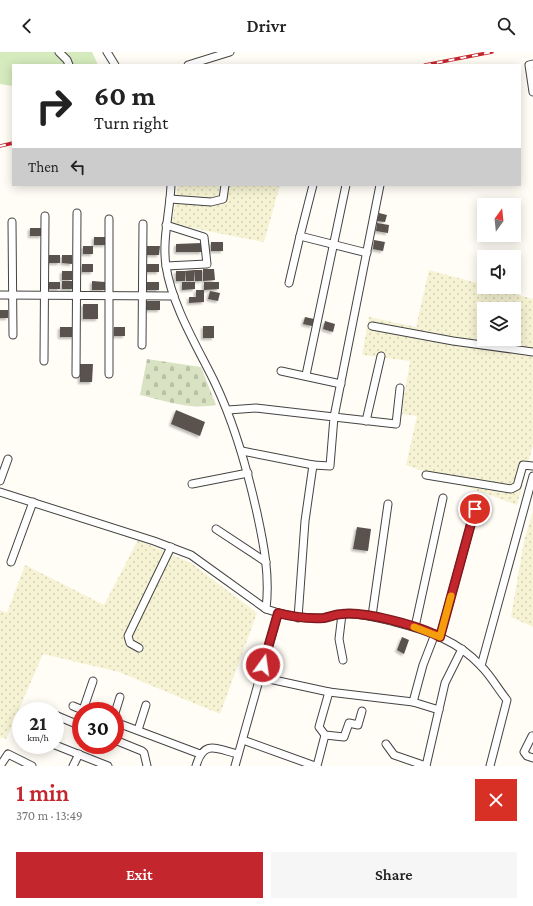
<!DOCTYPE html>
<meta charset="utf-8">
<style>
:root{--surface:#fff;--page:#f6f6f6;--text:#222;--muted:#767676;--accent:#c4262e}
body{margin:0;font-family:"Crimson Pro",serif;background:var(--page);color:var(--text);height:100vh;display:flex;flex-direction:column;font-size:15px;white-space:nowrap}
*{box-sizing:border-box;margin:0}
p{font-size:13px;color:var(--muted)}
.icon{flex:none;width:22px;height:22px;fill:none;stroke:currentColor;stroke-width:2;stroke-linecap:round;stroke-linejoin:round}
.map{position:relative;height:714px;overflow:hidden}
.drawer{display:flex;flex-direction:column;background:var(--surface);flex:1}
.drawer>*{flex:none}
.hud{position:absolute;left:12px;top:12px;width:509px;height:122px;border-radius:0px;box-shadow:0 2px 10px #0003;background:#fff;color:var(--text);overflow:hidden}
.needle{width:26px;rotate:15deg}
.tools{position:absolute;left:477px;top:146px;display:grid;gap:8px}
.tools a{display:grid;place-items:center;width:44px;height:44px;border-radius:0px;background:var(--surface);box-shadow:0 2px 10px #0003;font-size:20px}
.speed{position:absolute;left:12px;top:650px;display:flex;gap:8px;font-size:20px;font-weight:700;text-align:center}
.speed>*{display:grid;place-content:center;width:52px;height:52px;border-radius:50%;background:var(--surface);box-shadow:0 2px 10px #0003;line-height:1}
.speed small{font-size:10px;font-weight:400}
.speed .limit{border:6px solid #d22;background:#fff;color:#111}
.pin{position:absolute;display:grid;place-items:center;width:34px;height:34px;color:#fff;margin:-17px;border:2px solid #fff;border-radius:50%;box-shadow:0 1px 4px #0007}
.me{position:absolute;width:44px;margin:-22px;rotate:14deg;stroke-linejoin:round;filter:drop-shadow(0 0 3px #0008)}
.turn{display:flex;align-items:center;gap:14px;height:84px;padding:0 16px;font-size:18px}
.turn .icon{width:52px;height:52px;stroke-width:2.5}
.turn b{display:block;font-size:28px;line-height:34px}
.then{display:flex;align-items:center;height:38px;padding:0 16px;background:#0003;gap:8px;font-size:15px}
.round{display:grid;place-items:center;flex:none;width:42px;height:42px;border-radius:0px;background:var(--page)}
.overview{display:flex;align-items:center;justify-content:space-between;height:68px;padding:0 16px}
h1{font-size:24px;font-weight:600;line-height:30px;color:var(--accent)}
.cta{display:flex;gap:8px;margin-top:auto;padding:8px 16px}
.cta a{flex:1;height:46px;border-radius:0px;background:var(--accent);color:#fff;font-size:16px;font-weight:600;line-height:46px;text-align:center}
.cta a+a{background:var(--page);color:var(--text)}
header{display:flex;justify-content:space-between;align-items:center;height:52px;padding:0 16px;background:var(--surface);font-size:18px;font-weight:600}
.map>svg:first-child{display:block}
.farmland{fill:url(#farmland-dots);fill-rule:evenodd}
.grass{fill:#d5ebbd}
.cemetery{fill:url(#cemetery-stones)}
.building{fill:#5a524d;filter:url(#shadow)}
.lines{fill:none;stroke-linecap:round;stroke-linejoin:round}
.minor-casing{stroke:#444;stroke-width:9}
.minor{stroke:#fff;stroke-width:7}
.rail-casing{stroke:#c4262e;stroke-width:3.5}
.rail{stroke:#fff;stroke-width:2;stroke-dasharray:6;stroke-linecap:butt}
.route-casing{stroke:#7f191e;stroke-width:10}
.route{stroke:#c4262e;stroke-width:7}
.slow{stroke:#f59e0b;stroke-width:7}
</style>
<header><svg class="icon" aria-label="back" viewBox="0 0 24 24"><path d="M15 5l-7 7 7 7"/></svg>Drivr<svg class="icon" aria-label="search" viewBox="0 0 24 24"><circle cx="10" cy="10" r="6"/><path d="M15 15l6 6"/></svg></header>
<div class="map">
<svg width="533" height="714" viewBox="0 0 533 714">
<defs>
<pattern id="farmland-dots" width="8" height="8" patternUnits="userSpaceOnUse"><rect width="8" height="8" fill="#f6f3d4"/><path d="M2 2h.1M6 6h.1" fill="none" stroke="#d2cfb5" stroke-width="1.8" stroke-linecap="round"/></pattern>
<pattern id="cemetery-stones" width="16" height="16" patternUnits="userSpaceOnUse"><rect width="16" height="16" fill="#d9e3c4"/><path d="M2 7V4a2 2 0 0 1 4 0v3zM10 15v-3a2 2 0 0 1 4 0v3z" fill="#b9c2a7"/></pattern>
<filter id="shadow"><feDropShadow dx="-2" dy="2" stdDeviation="1" flood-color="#0004"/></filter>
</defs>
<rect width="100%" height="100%" fill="#fffdf5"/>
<g class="farmland">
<polygon points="178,133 280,133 264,190 172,172"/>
<path d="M 429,218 L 484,233 L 484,235 L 490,235 L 533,247 L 533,393 L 517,453 L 406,413 L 417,364 L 401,362 L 410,309 L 362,303 L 369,265 L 416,275 ZM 484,257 L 514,257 L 514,287 L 484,287 Z"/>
<polygon points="533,459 533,575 511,565 524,489"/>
<polygon points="138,488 191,511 257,561 220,662 119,620 43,602 6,687 0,685 0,558 7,561 25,513 104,553"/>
</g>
<polygon class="grass" points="0,0 92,0 98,13 13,13 13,34 0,32"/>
<path class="cemetery" d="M 147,307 L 201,315 L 216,353 C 189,358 166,349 140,343 Z"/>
<g class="building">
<polygon points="379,161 387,163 385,170 377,169"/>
<polygon points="377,171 389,173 388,181 376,179"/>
<rect x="30" y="176" width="12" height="8"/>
<rect x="94" y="185" width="12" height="8"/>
<polygon points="374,188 385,190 383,199 373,197"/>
<rect x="211" y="190" width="12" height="9"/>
<polygon points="202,191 202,200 176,200 176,192"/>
<rect x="83" y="194" width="10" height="8"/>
<polygon points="146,194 160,194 159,203 146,203"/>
<rect x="49" y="203" width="11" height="8"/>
<polygon points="62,203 72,203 72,212 62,211"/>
<rect x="82" y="212" width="11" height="8"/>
<rect x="146" y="212" width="13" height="8"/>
<polygon points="203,217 214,217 215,228 203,229"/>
<polygon points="194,218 202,218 202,229 195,229"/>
<polygon points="194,218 194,229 186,229 185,219"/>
<rect x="62" y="219" width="10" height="9"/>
<rect x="176" y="219" width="9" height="10"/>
<rect x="62" y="229" width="12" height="8"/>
<polygon points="92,229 105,230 105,238 92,238"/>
<rect x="49" y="230" width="11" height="7"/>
<rect x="145" y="230" width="14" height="8"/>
<polygon points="182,230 195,230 195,237 182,238"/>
<polygon points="204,230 219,230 219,237 204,238"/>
<polygon points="196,238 204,238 204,250 189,251 189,245 196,245"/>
<polygon points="210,239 220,241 218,249 208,247"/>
<rect x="145" y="249" width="15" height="9"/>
<rect x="83" y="252" width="15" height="15"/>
<rect x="0" y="258" width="8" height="8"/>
<polygon points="305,265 314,267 312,274 303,272"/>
<polygon points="325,269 335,272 333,280 323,277"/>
<rect x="203" y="274" width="11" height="12"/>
<rect x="60" y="275" width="14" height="10"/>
<rect x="114" y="275" width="11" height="9"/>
<polygon points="80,312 93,312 92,330 80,330"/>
<polygon points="176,358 205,370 200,384 171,372"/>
<polygon points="357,475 371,477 368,499 353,497"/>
<polygon points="402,585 409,588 404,602 397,598"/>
</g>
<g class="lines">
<g class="minor-casing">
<g id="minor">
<polyline points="59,0 67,8 69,13"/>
<polyline points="107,0 115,13"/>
<polyline points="533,12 529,13 533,40"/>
<polyline points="188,13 230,0"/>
<path d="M 171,133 C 170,160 162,187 166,214 C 172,254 198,296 215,331 C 235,373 247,416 257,461 C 264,493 270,524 266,557"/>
<polyline points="313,133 300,184 367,201"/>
<polyline points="380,133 334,365 396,372 400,336"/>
<polyline points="170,147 211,150 223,147 225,133"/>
<polyline points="12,170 13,283"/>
<polyline points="166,214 207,212 204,185 166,173"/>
<polyline points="289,231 300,184"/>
<polyline points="0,243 174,244"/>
<polyline points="372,274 453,289 533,300"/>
<polyline points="142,293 143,172"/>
<polyline points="44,309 45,164"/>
<polyline points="281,319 341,332"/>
<polyline points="76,322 77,161"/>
<polyline points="109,322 109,167"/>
<polyline points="306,323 346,133"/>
<polyline points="228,358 256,356 334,365 330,414 313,413 305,469 298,566"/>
<polyline points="366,369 381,304"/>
<polyline points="242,399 313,413"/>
<polyline points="426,423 511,437 517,434 523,413 533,414"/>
<polyline points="0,429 8,407"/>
<polyline points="192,432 248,421"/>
<path d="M 0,440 L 154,489 L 191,503 L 266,557 C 285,564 302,567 323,566 C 330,565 337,562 344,562 C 361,561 378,566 395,570 C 427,578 458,589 481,614 C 491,624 498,637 507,648 L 490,714"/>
<polyline points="216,477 266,510"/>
<polyline points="11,510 33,450"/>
<polyline points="342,562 339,587 343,608"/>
<polyline points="372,564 388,452"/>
<polyline points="415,575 443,446"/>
<polyline points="435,582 423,613 413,650 439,658"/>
<polyline points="440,585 475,457"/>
<polyline points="139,596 130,591 128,584 171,495"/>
<polyline points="481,614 533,424"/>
<polyline points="260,625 329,640 319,675 325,683 317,714"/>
<polyline points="329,640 413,650"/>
<polyline points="73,654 85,659"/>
<polyline points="38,656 45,659"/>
<polyline points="83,658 93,629"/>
<polyline points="115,661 120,645"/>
<polyline points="55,663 81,674"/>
<polyline points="115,670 200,702"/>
<polyline points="138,678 146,653"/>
<polyline points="325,683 344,685 349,671 358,673 362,659"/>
<polyline points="532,684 524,700 527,704 533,706"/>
<polyline points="115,688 142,699 144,701 147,714"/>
<polyline points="243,688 315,714"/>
<polyline points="386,692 394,703 426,714"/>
<polyline points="55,693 108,714"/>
<polyline points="0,714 8,702 32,714"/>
<polyline points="73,714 79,702"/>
<path d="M 196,714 C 204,687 216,697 238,702"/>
<polyline points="235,714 278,561"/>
<polyline points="426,714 445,631 462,597"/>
</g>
</g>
<use href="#minor" class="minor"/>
<g class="rail-casing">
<g id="rail">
<polyline points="425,13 492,0"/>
<polyline points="0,94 13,91"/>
</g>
</g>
<use href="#rail" class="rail"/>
</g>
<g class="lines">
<g class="route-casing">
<path id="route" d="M 263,613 L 278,561 C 293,565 307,567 324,566 C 330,565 336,562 342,562 C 365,559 420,574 440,585 L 475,457"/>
</g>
<use href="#route" class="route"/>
<polyline class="slow" points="414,575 440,585 451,544"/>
</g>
</svg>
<div class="tools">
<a><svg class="needle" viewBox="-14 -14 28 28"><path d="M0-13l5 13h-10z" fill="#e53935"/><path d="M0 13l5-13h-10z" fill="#767676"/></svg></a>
<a><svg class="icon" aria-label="sound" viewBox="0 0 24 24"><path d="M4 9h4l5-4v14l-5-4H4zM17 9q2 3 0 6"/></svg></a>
<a><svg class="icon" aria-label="layers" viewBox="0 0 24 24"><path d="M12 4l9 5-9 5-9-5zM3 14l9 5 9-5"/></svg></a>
</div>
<div class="speed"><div>21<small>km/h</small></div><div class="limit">30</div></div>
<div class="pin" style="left:475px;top:457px;background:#d93025"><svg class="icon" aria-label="arrive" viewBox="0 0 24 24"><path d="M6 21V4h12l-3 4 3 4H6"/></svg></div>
<svg class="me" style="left:263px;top:613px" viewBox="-20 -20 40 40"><circle r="17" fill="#c4262e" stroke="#fff" stroke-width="3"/><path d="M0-11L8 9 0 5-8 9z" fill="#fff"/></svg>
<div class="hud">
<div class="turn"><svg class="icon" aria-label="right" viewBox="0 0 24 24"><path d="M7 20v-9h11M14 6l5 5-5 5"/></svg><div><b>60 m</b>Turn right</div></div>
<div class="then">Then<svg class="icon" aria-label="left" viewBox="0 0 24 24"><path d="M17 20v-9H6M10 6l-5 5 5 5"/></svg></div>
</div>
</div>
<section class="drawer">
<div class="overview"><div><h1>1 min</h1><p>370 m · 13:49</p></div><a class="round" style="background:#d93025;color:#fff"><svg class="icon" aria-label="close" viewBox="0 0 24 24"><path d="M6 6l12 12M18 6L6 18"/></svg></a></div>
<div class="cta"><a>Exit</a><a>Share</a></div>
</section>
